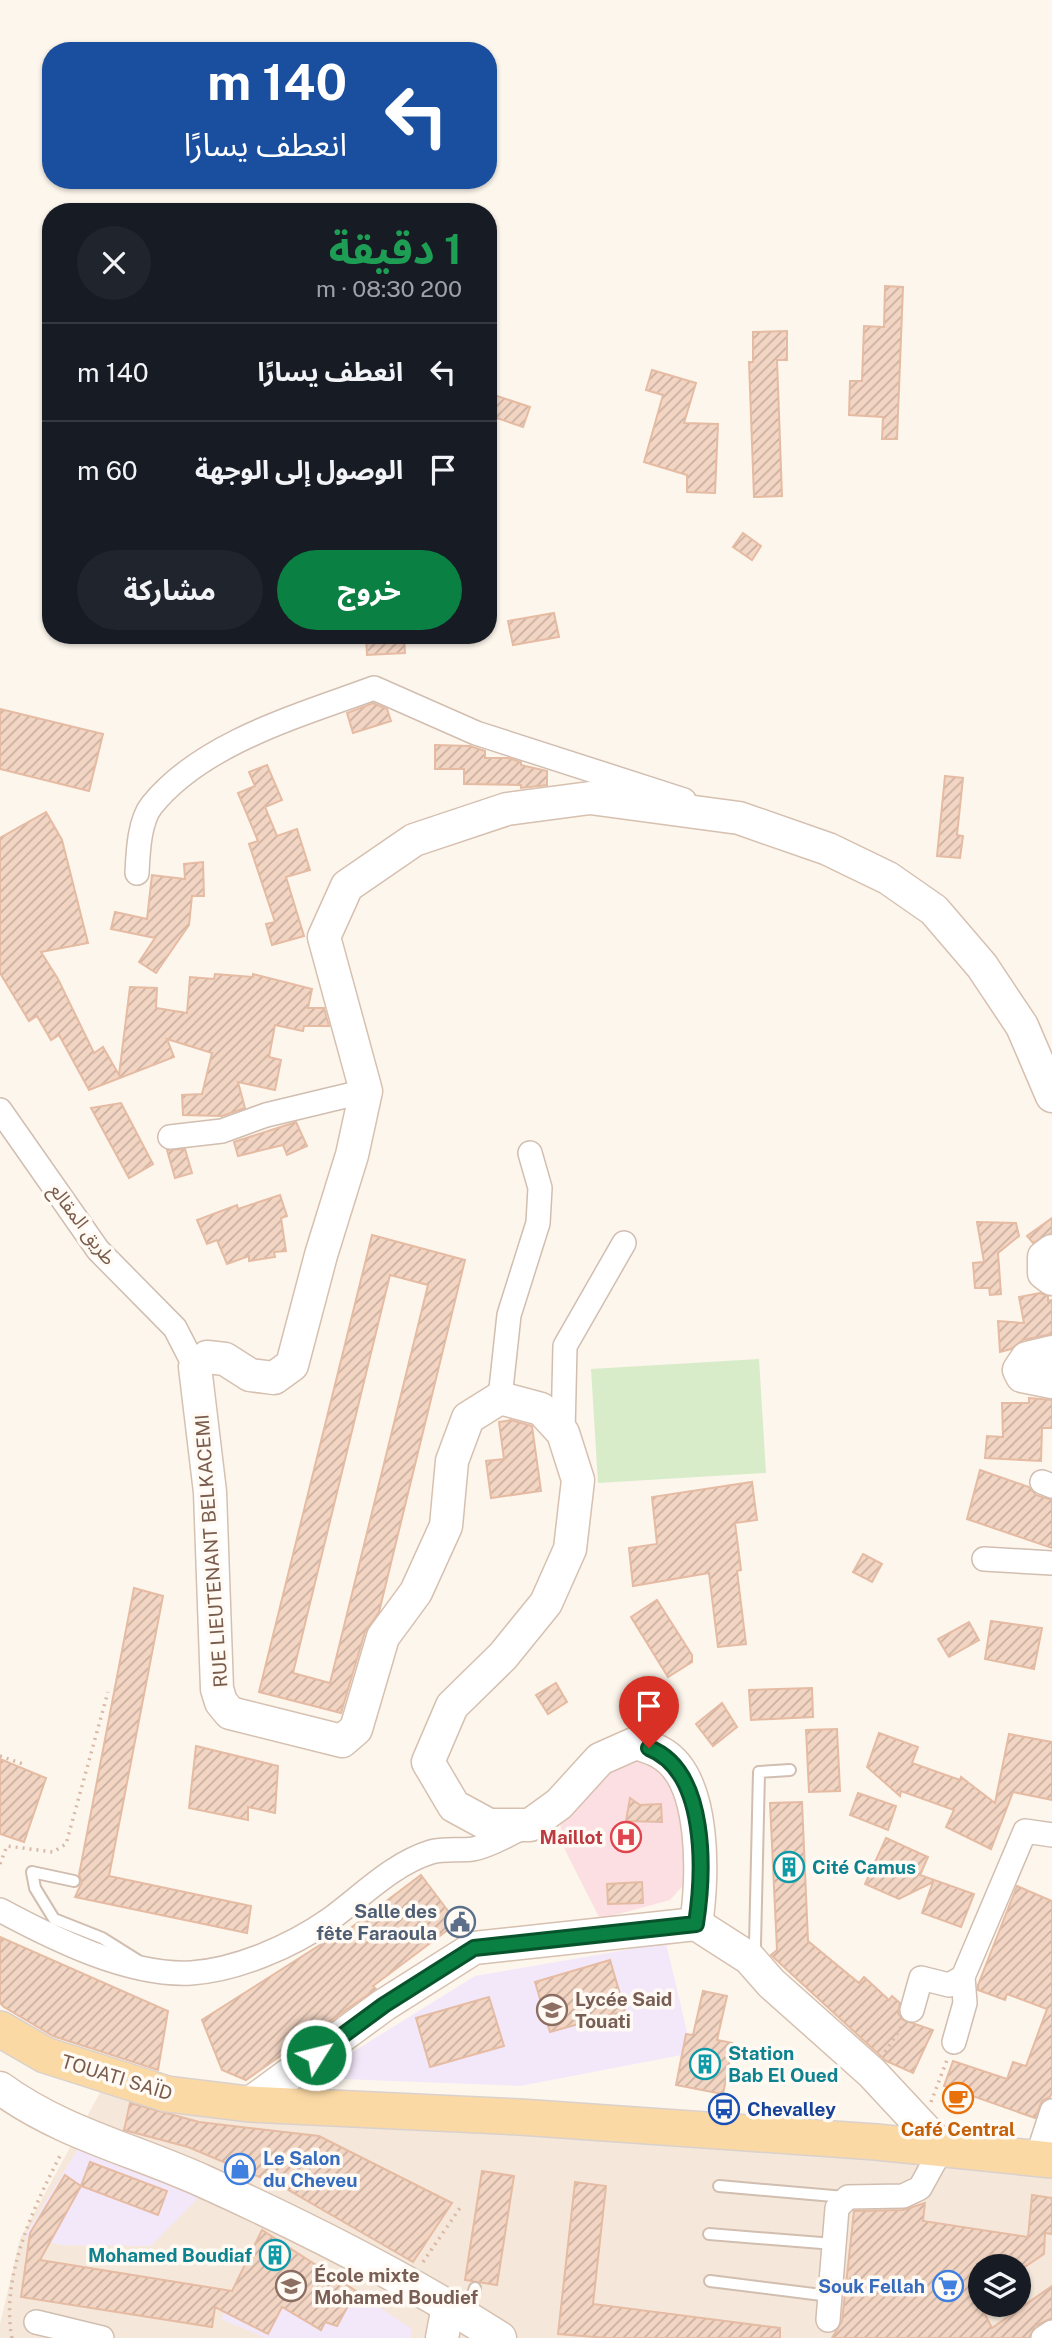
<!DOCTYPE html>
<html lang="ar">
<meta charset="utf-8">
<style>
:root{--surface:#171b24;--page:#20242c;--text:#f1f3f6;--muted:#9ea1a6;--line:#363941;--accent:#0b8043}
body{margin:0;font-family:"Public Sans","Noto Sans Arabic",sans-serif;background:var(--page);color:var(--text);direction:rtl;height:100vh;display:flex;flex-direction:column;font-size:26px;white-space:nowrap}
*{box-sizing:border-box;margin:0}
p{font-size:23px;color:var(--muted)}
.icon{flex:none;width:38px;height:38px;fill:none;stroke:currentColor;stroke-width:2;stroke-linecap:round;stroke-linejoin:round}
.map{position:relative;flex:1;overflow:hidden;direction:ltr}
.sheet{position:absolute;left:42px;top:203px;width:455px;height:441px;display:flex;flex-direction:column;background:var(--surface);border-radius:28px;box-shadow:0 2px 5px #0004;direction:rtl}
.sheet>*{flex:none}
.hud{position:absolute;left:42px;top:42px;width:455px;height:147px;border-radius:28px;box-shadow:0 2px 5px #0004;direction:rtl;background:#1a4fa0;color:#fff;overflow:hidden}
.buttons{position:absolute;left:968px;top:2254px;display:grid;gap:14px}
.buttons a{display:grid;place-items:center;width:63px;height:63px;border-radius:50%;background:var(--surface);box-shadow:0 2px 5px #0004;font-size:35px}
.pin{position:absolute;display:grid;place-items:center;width:60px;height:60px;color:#fff;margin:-72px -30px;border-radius:50% 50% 50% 0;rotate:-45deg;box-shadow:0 0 7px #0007}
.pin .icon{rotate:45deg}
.me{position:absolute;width:77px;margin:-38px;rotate:54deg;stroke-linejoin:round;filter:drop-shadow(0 0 5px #0008)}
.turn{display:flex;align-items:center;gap:24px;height:147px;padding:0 35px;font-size:32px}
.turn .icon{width:91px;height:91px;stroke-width:2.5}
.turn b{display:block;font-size:49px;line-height:60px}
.round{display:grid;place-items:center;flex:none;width:74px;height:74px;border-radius:37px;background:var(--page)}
.overview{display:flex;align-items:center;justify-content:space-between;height:119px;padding:0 35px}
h1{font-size:42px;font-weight:700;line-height:52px;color:#1e9e55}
.cta{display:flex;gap:14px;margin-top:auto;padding:14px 35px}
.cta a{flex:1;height:80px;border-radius:42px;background:var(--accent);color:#fff;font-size:28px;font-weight:700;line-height:80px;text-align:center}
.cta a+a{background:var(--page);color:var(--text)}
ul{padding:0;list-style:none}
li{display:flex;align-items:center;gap:21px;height:98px;padding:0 35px;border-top:2px solid var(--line)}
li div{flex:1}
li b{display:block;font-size:26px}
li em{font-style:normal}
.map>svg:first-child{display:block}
.residential{fill:#f5e8da;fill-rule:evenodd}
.education{fill:#f3e8fa}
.medical{fill:#fbdfe3}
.pitch{fill:#d8ecc9}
.building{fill:url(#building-hatch);stroke:#e6bba3;stroke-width:2;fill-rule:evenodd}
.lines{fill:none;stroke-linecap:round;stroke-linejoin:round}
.lane-casing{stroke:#d1beb0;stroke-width:14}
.street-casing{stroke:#d1beb0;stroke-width:26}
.secondary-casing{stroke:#d6c0b0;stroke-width:35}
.primary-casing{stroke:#dad1cd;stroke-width:38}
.path{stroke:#d9b8a5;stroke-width:3.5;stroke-dasharray:2 5;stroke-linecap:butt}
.lane{stroke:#fff;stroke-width:10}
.street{stroke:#fff;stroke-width:23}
.secondary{stroke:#fff;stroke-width:32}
.primary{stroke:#fbd9a5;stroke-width:35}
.route-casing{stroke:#07532c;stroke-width:18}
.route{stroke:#0b8043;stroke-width:12}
.labels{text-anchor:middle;stroke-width:7;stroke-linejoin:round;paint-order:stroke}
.street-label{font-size:19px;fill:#7a5c4d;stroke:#fffaf3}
.health-label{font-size:19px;font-weight:bold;fill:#be3a42;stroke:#fffaf3;text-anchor:end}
.culture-label{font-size:19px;font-weight:bold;fill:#0d838f;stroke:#fffaf3;text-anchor:start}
.service-label{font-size:19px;font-weight:bold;fill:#4e5e75;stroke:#fffaf3;text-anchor:end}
.education-label{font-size:19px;font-weight:bold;fill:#785e54;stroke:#fffaf3;text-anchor:start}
.transit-label{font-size:19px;font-weight:bold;fill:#164399;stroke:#fffaf3;text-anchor:start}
.food-label{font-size:19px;font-weight:bold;fill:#c56008;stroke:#fffaf3}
.shop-label{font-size:19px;font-weight:bold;fill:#366cbe;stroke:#fffaf3;text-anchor:start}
</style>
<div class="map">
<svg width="1052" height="2338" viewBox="0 0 1052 2338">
<defs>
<pattern id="building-hatch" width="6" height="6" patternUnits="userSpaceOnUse" patternTransform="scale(1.75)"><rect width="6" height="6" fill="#f3d5c3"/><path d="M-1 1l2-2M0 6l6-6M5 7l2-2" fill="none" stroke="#cab0a1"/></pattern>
</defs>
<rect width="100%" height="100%" fill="#fdf6ec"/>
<path class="residential" d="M 102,2089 L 1052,2167 L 1052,2338 L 0,2338 L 0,2324 L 20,2239 ZM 980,2266 L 1018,2266 L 1018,2305 L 980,2305 Z"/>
<g class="education">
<polygon points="666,1943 692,2053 520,2086 342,2079 335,2063 475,1976"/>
<polygon points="79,2147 201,2195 151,2246 61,2245 25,2236"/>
<polygon points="262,2230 412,2329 410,2338 266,2338 221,2319"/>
</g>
<polygon class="medical" points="645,1759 677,1779 689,1800 686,1882 670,1900 600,1919 565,1850 560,1823 586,1789 615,1763"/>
<polygon class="pitch" points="759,1359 766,1473 598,1483 591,1369"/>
<g class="building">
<polygon points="885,286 903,287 897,439 882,439 883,417 849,415 850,381 862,381 864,326 884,327"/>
<polygon points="787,331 787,360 777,360 782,496 754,497 749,362 753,362 753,332"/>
<polygon points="652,370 696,383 684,423 718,424 715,493 687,492 687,475 644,462 663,395 646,390"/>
<polygon points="488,393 530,407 523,427 488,415"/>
<polygon points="743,533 761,546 752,560 733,547"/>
<polygon points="554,613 559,637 513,645 508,621"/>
<polygon points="366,635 404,635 405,653 367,655"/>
<polygon points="373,703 387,709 391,721 353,733 347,713"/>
<polygon points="0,709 103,734 89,791 0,769"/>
<polygon points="435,745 470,746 485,751 485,758 508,758 521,762 521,765 547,771 547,785 521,788 521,785 464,784 464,769 435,769"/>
<polygon points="267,765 282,800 265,807 277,836 297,829 310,870 286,877 304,936 272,945 266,924 275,922 249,844 258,841 238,793 255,786 249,772"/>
<polygon points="945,776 963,778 957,835 963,836 960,858 937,856"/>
<polygon points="46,812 62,840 88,943 41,952 58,979 94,1053 103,1047 119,1075 130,987 157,988 156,1008 187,1013 190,977 214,979 215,974 253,977 253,974 312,989 308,1008 324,1008 329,1026 304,1026 303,1031 275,1025 269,1057 281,1060 275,1090 238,1082 245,1108 222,1116 183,1115 182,1095 202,1094 212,1053 167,1039 174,1057 89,1090 59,1035 51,1040 37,1016 29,1021 0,973 0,838"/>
<polygon points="203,862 204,896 192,896 189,925 156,973 139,962 155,938 111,929 115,912 147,919 152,875 185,879 184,864"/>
<polygon points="121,1103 153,1164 129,1178 91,1108"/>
<polygon points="296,1122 307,1146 287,1155 283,1145 238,1156 234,1142"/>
<polygon points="185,1149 192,1173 175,1178 167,1150"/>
<polygon points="280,1195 287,1216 281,1218 286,1251 274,1252 275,1257 249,1261 249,1256 227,1264 217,1240 207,1244 197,1220 237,1205 238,1209"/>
<polygon points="1052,1218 1052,1233 1033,1243 1027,1236"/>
<polygon points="977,1222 1016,1223 1019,1236 998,1253 1001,1294 990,1295 989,1288 975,1288 973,1263 984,1262"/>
<path d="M 372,1235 L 465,1260 L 379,1612 L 365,1632 L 341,1713 L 259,1692 ZM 390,1275 L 428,1285 L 330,1683 L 293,1673 Z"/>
<polygon points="1040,1293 1048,1296 1048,1301 1052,1300 1052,1334 1023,1340 1011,1349 1000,1352 998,1321 1024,1323 1019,1297"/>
<polygon points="1029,1398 1052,1400 1052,1428 1042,1428 1041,1461 985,1458 987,1436 1003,1437 1002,1403 1029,1403"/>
<polygon points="511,1420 532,1426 541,1491 491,1498 486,1461 504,1459 499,1422"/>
<polygon points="980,1470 1029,1487 1036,1495 1052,1500 1052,1548 967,1519"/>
<polygon points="752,1482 757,1520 735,1523 741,1570 737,1571 746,1644 718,1647 709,1573 633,1586 629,1548 657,1544 652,1497"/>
<polygon points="863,1554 882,1564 872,1582 853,1572"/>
<polygon points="134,1588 163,1596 109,1876 251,1906 247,1933 75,1897 82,1882 79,1875"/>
<polygon points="657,1600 692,1655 692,1662 668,1677 631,1617"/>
<polygon points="991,1621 1042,1628 1034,1669 985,1659"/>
<polygon points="969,1622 979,1640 949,1657 938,1639"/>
<polygon points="556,1683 567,1702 548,1714 536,1695"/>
<polygon points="812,1688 813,1717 751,1720 749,1690"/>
<polygon points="722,1703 737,1727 713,1746 696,1724"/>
<polygon points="837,1729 840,1791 809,1792 806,1730"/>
<polygon points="879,1733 918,1747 912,1763 960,1780 961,1777 995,1803 1009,1734 1052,1742 1052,1800 1013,1792 991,1849 946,1827 954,1810 901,1791 900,1796 867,1767"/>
<polygon points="196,1746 278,1766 275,1813 248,1807 248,1820 189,1808"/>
<polygon points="0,1759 46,1778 24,1842 0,1834"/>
<polygon points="858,1793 896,1806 888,1830 850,1815"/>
<polygon points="630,1798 640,1805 661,1804 662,1822 626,1821"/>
<polygon points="802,1802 808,1941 859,1983 864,1977 889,2000 892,1996 900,2003 898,2013 903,2020 933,2030 913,2073 886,2061 771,1955 777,1950 770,1803"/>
<polygon points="886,1838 928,1857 920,1875 974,1894 961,1927 922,1913 933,1882 899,1899 865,1884"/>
<polygon points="421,1875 457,1923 373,1986 376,1989 246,2080 222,2070 202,2020 334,1936 336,1939"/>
<polygon points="642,1882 643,1903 608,1904 607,1884"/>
<polygon points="1017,1886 1052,1901 1052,2092 1050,2097 1042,2101 1035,2118 944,2086 953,2061 1007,2079 1013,2062 1026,2066 1047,2009 1007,1994 1005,2000 978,1990 978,1985"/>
<polygon points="0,1937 168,2011 158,2070 53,2036 4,2007 0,2003"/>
<polygon points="610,1960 625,2011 550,2032 535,1982"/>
<polygon points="703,1991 727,1996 717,2040 733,2043 723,2094 676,2085 686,2034 693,2035"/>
<polygon points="489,1997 504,2046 430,2067 416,2018"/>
<polygon points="130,2103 199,2122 319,2136 452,2203 413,2262 283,2187 188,2147 124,2130"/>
<polygon points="90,2162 167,2191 158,2215 81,2186"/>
<polygon points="482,2171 514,2176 497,2285 465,2280"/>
<polygon points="65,2175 81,2186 40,2260 232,2291 262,2230 356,2291 337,2326 325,2322 321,2330 282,2307 268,2334 215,2307 212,2327 21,2297 30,2233"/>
<polygon points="575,2182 606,2186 593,2304 780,2328 780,2338 607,2338 558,2334"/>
<polygon points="1032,2195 1052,2198 1052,2234 1045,2233 1044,2254 1026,2266 980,2266 980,2305 992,2328 1052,2286 1052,2318 1035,2326 1029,2338 832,2338 842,2321 854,2211 903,2210 925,2203 923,2221 1028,2237"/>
</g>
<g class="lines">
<g class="lane-casing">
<g id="lane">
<polyline points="74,1881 32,1872 35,1888 54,1919 102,1938 137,1960"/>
<polyline points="750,1956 755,1945 759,1772 790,1770"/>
<polyline points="719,2186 845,2197"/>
<polyline points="709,2234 834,2244"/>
<polyline points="710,2281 830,2296"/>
<polyline points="466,2312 475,2288"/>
</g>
</g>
<g class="street-casing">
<g id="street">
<path d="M 137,873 C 138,853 139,821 152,805 C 203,742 301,715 374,688 L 476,733 L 684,800"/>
<polyline points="0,1110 98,1250 175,1328 195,1367"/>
<polyline points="170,1137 222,1131 266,1115 366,1091"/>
<polyline points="500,1398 509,1315 538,1223 540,1188 530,1153"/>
<polyline points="563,1433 565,1346 624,1243"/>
<polyline points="1042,1482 1052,1486"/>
<polyline points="984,1559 1052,1563"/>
<path d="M 0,1910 C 54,1939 128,1976 191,1973 C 237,1970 292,1946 329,1920 C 361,1897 392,1864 431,1852 C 444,1848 460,1851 473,1849 C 490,1846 507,1835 522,1828"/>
<polyline points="912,2010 921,1978 949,1985 963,1977"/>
<polyline points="954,2042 965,2003 963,1977 1025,1831 1052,1835"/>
<polyline points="1037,2157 1052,2111"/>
<polyline points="828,2320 837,2208 848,2197 903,2196 920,2188 942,2148"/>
<polyline points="36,2322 102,2338"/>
<polyline points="1043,2338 1052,2332"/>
</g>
</g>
<g class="secondary-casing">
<g id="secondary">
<polyline points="1052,1251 1044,1257 1044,1273 1052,1279"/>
<polyline points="1052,1352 1027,1358 1019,1370 1022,1376 1052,1382"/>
<path d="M 696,1924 C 703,1880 707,1779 661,1753 C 653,1748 644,1746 636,1743 L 600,1759 L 559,1804 L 530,1825 L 489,1825 L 454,1806 L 428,1762 L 452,1706 L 503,1656 L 546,1603 L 570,1549 L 578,1480 L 563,1433 L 541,1409 L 500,1398 L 468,1418 L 452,1461 L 446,1526 L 416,1592 L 383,1637 L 356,1729 L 342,1741 L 230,1713 L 221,1702 L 217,1689 L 210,1492 L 195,1367 L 207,1357 L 225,1359 L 250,1375 L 274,1378 L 292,1365 L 321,1255 L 352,1155 L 366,1091 L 324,937 L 347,886 L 414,840 L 507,809 L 590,798 L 739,818 L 828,849 L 888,878 L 934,910 L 982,966 L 1022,1026 L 1052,1096"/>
<path d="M 0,2088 C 61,2133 135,2150 203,2181 C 305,2227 406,2278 500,2338"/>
<polyline points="249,2104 384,2005 474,1948 696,1924 749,1958 771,1983 872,2073 942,2148"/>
<polyline points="442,2338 448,2306"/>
</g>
</g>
<g class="primary-casing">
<polyline id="primary" points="0,2029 45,2055 167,2094 249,2104 520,2117 876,2142 1052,2160"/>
</g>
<g class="path">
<polyline points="0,1756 23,1764"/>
<polyline points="0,1864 7,1846 53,1852 66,1844 108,1692"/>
<polyline points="885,2052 902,2026"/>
<polyline points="931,2102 947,2060"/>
<polyline points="423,2262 462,2205"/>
<path d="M 12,2338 C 0,2277 34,2206 62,2152"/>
</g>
<use href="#lane" class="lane"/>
<use href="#street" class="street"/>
<use href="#secondary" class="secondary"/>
<use href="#primary" class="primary"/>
</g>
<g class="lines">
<g class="route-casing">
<path id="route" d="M 316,2055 L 384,2005 L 474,1948 L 696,1924 C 704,1872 708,1771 649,1748"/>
</g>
<use href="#route" class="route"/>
</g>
<defs>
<g id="hospital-ring" transform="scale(1.575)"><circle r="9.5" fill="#fffaf3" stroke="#e0444e" stroke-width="1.5"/><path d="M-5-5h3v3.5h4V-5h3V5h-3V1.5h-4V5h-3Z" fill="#e0444e"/></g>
<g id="building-ring" transform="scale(1.575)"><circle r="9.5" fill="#fffaf3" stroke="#0f9aa8" stroke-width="1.5"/><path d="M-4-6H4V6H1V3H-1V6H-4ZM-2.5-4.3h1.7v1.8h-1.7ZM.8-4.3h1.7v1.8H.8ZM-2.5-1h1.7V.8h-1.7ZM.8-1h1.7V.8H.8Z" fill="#0f9aa8"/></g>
<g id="civic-ring" transform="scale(1.575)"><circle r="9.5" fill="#fffaf3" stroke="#5c6f8a" stroke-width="1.5"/><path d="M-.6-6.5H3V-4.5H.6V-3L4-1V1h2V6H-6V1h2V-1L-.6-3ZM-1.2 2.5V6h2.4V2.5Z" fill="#5c6f8a"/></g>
<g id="university-ring" transform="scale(1.575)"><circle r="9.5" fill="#fffaf3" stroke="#8d6e63" stroke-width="1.5"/><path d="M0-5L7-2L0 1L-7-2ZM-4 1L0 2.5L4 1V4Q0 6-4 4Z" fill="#8d6e63"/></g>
<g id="cafe-ring" transform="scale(1.575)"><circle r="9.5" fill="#fffaf3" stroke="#e8710a" stroke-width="1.5"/><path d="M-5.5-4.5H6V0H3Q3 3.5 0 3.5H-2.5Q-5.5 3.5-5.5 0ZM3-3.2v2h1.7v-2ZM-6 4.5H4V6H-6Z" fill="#e8710a"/></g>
<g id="bus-ring" transform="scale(1.575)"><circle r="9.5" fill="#fffaf3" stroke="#1a4fb4" stroke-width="1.5"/><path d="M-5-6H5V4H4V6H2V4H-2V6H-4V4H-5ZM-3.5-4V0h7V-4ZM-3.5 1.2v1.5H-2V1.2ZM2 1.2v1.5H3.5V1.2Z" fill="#1a4fb4"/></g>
<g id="shop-ring" transform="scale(1.575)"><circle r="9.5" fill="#fffaf3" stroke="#3f7fe0" stroke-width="1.5"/><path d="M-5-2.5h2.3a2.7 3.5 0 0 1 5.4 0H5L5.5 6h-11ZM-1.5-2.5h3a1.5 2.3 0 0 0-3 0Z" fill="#3f7fe0"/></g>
<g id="school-ring" transform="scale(1.575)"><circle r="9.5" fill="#fffaf3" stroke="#8d6e63" stroke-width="1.5"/><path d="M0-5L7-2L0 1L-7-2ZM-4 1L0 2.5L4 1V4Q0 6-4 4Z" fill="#8d6e63"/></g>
<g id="supermarket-ring" transform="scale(1.575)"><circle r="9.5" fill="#fffaf3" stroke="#3f7fe0" stroke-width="1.5"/><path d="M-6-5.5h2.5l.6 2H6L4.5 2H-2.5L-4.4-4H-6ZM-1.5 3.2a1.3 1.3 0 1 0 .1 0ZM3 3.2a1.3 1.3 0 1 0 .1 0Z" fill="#3f7fe0"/></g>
</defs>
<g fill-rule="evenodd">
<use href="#hospital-ring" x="626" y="1837"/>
<use href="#building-ring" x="789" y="1867"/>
<use href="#civic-ring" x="460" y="1922"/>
<use href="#university-ring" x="552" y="2010"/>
<use href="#building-ring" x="705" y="2064"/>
<use href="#cafe-ring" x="958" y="2098"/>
<use href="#bus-ring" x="724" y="2109"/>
<use href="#shop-ring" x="240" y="2169"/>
<use href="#building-ring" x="275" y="2255"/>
<use href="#school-ring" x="291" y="2286"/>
<use href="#supermarket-ring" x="948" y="2286"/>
</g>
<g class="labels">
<g class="street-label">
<text transform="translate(83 1224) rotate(53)" y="7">طريق المقالع</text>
<text transform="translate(211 1551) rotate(-94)" y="7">RUE LIEUTENANT BELKACEMI</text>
<text transform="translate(117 2077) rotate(17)" y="7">TOUATI SAÏD</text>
</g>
<g class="health-label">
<text x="603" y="1844">Maillot</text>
</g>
<g class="culture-label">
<text x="812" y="1874">Cité Camus</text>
<text x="728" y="2060">Station<tspan x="728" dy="22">Bab El Oued</tspan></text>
<text x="252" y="2262" text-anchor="end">Mohamed Boudiaf</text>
</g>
<g class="service-label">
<text x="437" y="1918">Salle des<tspan x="437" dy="22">fête Faraoula</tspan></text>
</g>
<g class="education-label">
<text x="575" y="2006">Lycée Said<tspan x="575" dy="22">Touati</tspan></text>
<text x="314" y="2282">École mixte<tspan x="314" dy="22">Mohamed Boudief</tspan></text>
</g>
<g class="transit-label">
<text x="747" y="2116">Chevalley</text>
</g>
<g class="food-label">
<text x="958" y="2136">Café Central</text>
</g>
<g class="shop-label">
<text x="263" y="2165">Le Salon<tspan x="263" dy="22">du Cheveu</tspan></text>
<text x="925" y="2293" text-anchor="end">Souk Fellah</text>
</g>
</g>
</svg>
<div class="buttons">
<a><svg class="icon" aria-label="layers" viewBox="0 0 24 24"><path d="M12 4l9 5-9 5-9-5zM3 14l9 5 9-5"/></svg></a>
</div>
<div class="pin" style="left:649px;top:1748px;background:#d93025"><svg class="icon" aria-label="arrive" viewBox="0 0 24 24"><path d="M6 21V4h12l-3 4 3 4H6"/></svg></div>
<svg class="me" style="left:316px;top:2055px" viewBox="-20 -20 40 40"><circle r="17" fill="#0b8043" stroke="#fff" stroke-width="3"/><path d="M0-11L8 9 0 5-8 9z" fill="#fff"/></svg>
<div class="hud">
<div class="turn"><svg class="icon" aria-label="left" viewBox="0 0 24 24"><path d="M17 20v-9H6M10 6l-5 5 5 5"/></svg><div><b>140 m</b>انعطف يسارًا</div></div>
</div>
<section class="sheet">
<div class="overview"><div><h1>1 دقيقة</h1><p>200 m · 08:30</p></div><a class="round"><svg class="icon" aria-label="close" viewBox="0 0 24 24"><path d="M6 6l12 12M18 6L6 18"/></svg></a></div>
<ul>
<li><svg class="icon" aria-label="left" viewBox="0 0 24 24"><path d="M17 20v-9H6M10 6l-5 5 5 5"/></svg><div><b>انعطف يسارًا</b></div><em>140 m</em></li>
<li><svg class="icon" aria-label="arrive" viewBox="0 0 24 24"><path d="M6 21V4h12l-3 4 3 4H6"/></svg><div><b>الوصول إلى الوجهة</b></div><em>60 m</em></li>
</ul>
<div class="cta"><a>خروج</a><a>مشاركة</a></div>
</section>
</div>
